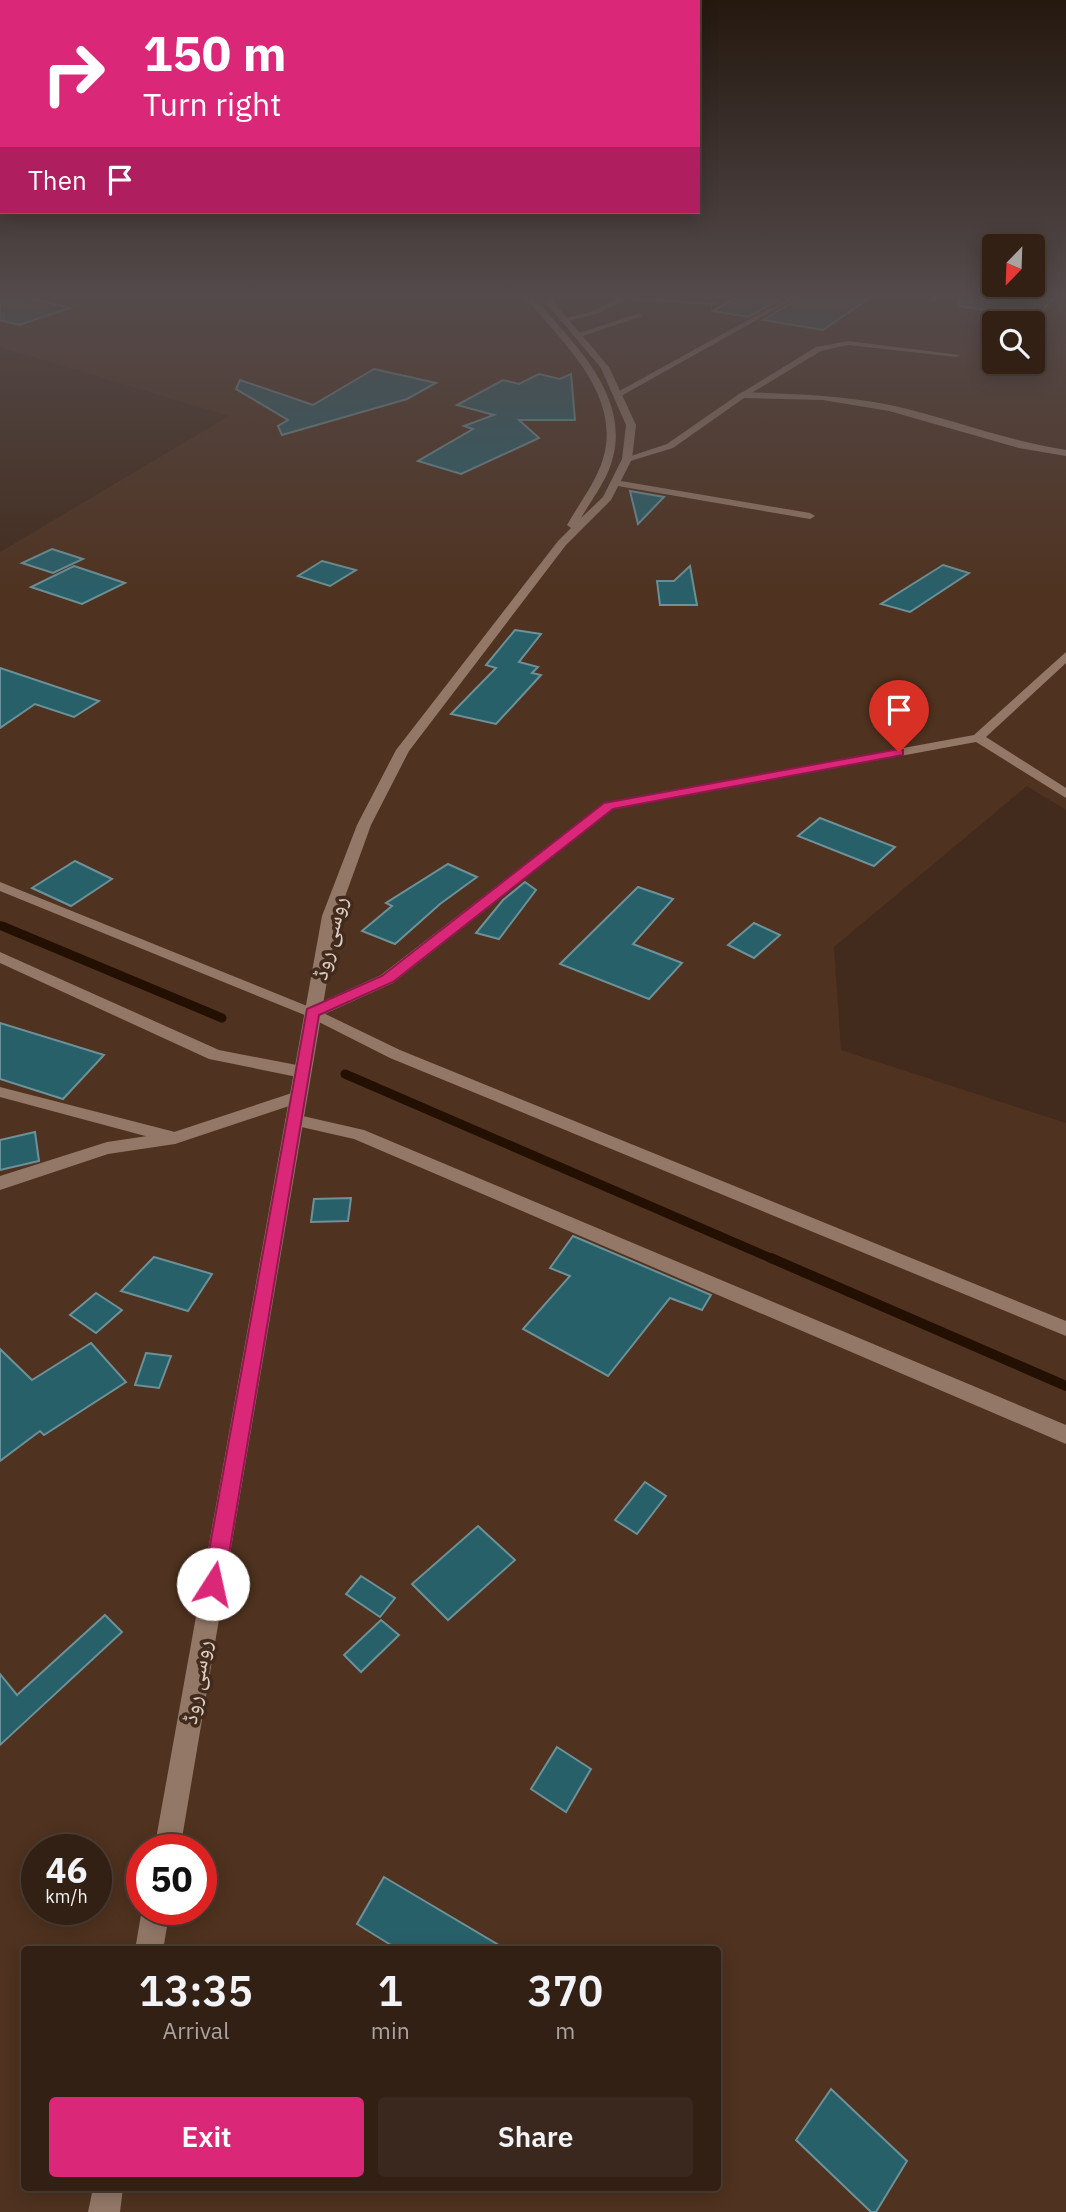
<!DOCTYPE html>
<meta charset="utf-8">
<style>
:root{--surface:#322015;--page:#3a281e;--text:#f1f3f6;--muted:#a8a3a0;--line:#4d3e34;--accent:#db2777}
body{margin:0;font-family:"IBM Plex Sans","Noto Naskh Arabic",sans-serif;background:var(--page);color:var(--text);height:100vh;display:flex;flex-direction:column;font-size:26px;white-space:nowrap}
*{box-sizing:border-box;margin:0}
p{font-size:23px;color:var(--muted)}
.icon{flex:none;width:38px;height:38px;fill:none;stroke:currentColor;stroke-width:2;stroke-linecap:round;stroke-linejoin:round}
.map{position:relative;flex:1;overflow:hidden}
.sheet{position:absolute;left:21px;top:1946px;width:700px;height:245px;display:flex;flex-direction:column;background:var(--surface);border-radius:7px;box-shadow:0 4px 18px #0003,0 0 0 2px var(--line)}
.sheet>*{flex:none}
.banner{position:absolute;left:0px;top:0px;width:700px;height:214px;box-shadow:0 4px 18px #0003,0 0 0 2px var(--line);background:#db2777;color:#fff;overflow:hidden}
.needle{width:46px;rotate:203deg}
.fabs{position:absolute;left:982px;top:234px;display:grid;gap:14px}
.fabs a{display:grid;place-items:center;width:63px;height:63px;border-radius:7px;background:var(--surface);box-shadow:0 4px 18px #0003,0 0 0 2px var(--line);font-size:35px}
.speed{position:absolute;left:21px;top:1834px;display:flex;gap:14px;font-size:35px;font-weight:700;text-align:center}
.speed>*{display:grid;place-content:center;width:91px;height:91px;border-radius:50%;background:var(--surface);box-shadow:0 4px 18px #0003,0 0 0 2px var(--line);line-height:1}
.speed small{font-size:18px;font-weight:400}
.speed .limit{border:10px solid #d22;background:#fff;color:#111}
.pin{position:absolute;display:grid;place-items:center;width:60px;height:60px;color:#fff;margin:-72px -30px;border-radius:50% 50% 50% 0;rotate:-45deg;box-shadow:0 0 7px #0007}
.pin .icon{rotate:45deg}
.me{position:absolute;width:77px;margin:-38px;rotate:10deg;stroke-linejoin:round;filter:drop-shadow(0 0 5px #0008)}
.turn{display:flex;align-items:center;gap:24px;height:147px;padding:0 28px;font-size:32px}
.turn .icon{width:91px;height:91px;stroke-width:2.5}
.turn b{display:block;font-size:49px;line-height:60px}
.then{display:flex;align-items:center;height:66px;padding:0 28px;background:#0003;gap:14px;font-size:26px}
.eta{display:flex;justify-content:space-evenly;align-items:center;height:119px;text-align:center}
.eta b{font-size:42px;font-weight:600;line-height:49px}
.primary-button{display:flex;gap:14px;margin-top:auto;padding:14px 28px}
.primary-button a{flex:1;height:80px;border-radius:7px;background:var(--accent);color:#fff;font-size:28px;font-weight:600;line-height:80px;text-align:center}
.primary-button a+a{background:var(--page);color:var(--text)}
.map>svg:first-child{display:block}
.built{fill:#4f321f;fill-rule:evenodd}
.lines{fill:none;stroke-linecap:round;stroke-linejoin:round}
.stream-far2{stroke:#231003;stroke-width:7}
.stream-far1{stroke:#231003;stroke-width:9}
.stream{stroke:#231003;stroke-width:10}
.building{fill:#28606a;stroke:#6c9198;stroke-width:2}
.lane{fill:#937867;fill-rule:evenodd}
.street{fill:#937867;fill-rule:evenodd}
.secondary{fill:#937867;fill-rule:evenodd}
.route{fill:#db2777;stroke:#8e194d;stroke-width:2}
.labels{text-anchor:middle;stroke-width:7;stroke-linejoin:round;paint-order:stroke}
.street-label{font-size:23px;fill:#decfc5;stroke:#422b1c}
</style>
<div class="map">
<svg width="1066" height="2212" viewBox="0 0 1066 2212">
<rect width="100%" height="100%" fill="#422b1c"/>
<path class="built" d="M 0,292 L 1066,292 L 1066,810 L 1027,786 L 834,947 L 841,1050 L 1066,1123 L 1066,2212 L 0,2212 L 0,552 L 229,416 L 0,347 ZM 994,324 L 1032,324 L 1032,362 L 994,362 ZM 37,1850 L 96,1850 L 96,1909 L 37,1909 ZM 142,1850 L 201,1850 L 201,1909 L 142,1909 ZM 24,1950 L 718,1950 L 718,2188 L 24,2188 Z"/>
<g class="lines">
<polyline class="stream-far2" points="0,925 6,928"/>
<g class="stream-far1">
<polyline points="2,926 222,1018"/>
<polyline points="345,1074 775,1260"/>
</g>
<polyline class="stream" points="771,1258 1066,1386"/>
</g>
<g class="building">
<polygon points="0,292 8,292 70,308 19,325 0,320"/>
<polygon points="746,292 794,292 748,317 713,311"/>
<polygon points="809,292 878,292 823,330 763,320"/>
<polygon points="959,292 1058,292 1037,317 958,306"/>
<polygon points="374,369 436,383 407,399 282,435 278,426 288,420 236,389 240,380 313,405"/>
<polygon points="539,374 560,379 571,374 575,420 519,420 539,438 461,474 418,461 473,429 464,426 494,415 457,405 503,380 519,384"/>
<polygon points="630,491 664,497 638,524"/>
<polygon points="52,549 83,559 53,573 22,563"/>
<polygon points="322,561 356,570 330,586 298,576"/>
<polygon points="943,565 969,573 910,612 881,604"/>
<polygon points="74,566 125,583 82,604 31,587"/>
<polygon points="690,566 697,605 660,605 657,581 674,581"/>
<polygon points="515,630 541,634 519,662 538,667 532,673 541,675 496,724 451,714 496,668 486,665"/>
<polygon points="0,668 99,701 74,717 35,704 0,728"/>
<polygon points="820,818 895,847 874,866 798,836"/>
<polygon points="75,861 112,879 71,906 32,888"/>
<polygon points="448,864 477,877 440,904 395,944 362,931 392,906 386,903"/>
<polygon points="525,882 536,890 499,939 476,933 503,900"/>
<polygon points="638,887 673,899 633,944 682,963 649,999 560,964"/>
<polygon points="754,923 780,935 754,958 728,945"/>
<polygon points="0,1023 104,1055 63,1099 0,1079"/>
<polygon points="35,1132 39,1161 0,1170 0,1140"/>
<polygon points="351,1198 348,1221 311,1222 314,1199"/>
<polygon points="573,1236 711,1295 702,1310 670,1298 608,1376 523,1329 570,1276 550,1268"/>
<polygon points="154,1257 212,1274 188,1311 121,1291"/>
<polygon points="96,1293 122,1310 96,1333 70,1315"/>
<polygon points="91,1343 126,1382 44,1435 40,1431 0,1461 0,1349 32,1380"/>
<polygon points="146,1353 171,1356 159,1388 135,1385"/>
<polygon points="645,1482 666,1496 637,1534 615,1520"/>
<polygon points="478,1526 515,1560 448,1620 412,1584"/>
<polygon points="361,1576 395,1598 380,1617 346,1594"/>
<polygon points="105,1615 122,1632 0,1745 0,1674 17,1695"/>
<polygon points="381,1620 399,1635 361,1672 344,1655"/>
<polygon points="557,1747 591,1769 566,1812 531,1789"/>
<polygon points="384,1877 507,1950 399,1950 357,1924"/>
<polygon points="831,2089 907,2161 876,2212 871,2212 796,2140"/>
</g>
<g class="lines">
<g class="lane">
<polygon points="629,292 635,293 631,296 717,303 714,305 624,300 597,314 563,322 559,320 593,311"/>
<polygon points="799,292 807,292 621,396 614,394"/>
<polygon points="938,292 945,292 933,302 929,302"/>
<polygon points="640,313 642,316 580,337 573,335"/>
<polygon points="848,341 960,355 956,357 848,345 821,351 745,397 738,395 816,347"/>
<polygon points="615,480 810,513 815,516 810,519 612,485 612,481"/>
<polygon points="0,882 317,1010 400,1050 1066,1321 1066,1336 390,1058 307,1016 0,891"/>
<polygon points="0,1087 175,1132 183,1138 175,1144 0,1097"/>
</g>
<g class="street">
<path d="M 742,392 C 792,394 841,395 890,405 C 950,418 1006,441 1066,450 L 1066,456 L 1019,448 L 889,411 L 823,400 L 744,398 L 673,448 L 627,462 L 622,459 L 667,444 Z"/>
<polygon points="1066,652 1066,663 986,737 1066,788 1066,798 976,742 613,809 393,983 318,1017 306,1017 304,1013 306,1009 381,975 604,803 974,735"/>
<polygon points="0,952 219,1050 302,1066 311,1072 302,1078 209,1059 0,963"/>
<polygon points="298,1091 307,1097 304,1101 175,1144 108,1154 0,1190 0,1176 107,1142 174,1132"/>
<polygon points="294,1114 364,1130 1066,1425 1066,1444 354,1139 288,1124 285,1120 288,1116"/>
</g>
<g class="secondary">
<path d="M 521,292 L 529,292 C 567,337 630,391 613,457 C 608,479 592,499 581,518 L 603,497 L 622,459 L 626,425 L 601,368 L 537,292 L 545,292 L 609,367 L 636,425 L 632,459 L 611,500 L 566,545 L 409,751 L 371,825 L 338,916 L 180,1850 L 154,1850 L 322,916 L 357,825 L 396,750 L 558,541 L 571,528 L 567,525 C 579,504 596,482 603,459 C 623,392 558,339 521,292 Z"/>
<polygon points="142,1909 170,1909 163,1950 135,1950"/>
<polygon points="93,2188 123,2188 120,2212 88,2212"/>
</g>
</g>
<linearGradient id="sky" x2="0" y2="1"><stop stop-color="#24180f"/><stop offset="0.49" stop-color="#544a4b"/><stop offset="1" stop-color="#544a4b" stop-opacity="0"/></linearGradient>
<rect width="1066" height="602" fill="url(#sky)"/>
<polygon class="route" points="899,749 903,750 903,755 613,809 393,982 319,1015 224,1584 221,1591 213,1594 206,1591 203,1584 307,1009 382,976 604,803"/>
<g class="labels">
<g class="street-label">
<text transform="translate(329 938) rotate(-76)" y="8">روسی روڈ</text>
<text transform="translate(196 1682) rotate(-80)" y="8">روسی روڈ</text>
</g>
</g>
</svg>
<div class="fabs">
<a><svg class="needle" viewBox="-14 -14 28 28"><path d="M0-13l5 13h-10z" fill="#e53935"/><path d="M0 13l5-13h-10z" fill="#a8a3a0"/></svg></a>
<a><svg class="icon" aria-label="search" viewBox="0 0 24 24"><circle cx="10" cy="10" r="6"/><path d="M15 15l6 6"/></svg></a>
</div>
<div class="speed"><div>46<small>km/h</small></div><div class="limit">50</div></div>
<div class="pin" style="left:899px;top:752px;background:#d93025"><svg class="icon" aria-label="arrive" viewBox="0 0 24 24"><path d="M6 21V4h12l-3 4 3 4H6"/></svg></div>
<svg class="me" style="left:213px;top:1584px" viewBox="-20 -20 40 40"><circle r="19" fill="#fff"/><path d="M0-13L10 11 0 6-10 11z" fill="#db2777"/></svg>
<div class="banner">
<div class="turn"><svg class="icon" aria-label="right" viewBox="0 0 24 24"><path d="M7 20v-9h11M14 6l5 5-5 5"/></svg><div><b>150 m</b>Turn right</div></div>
<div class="then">Then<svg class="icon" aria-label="arrive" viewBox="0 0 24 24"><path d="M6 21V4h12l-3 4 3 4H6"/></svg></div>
</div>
<section class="sheet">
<div class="eta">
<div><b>13:35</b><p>Arrival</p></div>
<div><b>1</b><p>min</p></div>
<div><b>370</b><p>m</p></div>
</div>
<div class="primary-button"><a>Exit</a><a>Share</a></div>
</section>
</div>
